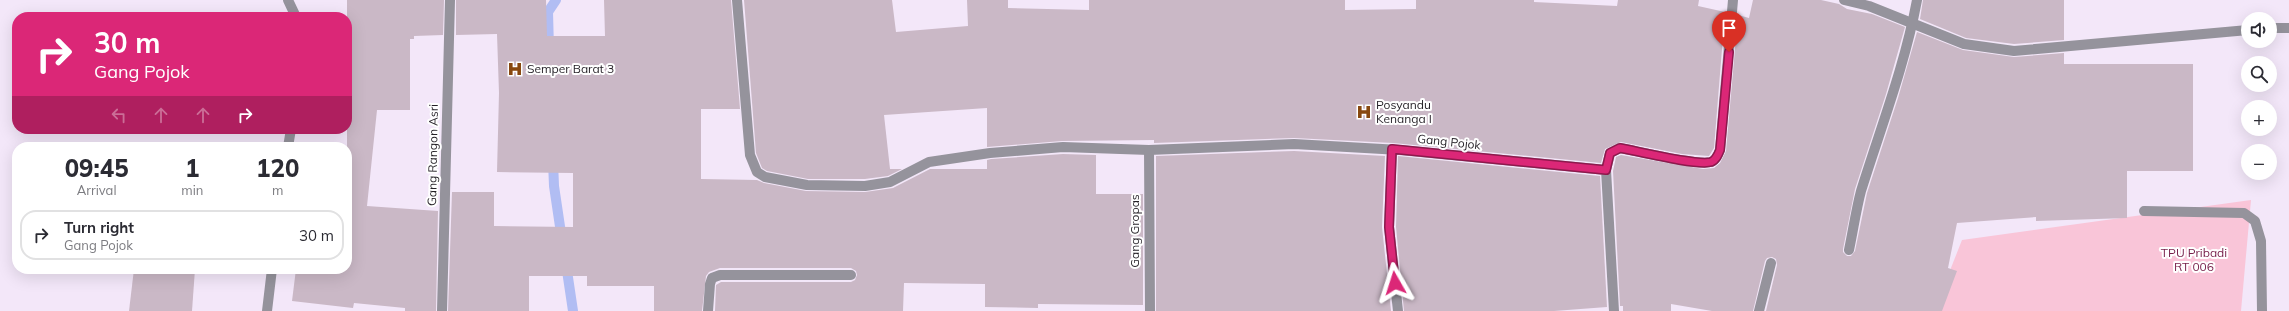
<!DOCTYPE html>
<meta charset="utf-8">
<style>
:root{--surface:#fff;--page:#f7f7f7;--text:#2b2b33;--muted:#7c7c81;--line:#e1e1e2}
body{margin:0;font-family:Mulish,sans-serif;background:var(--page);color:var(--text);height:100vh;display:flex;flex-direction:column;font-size:15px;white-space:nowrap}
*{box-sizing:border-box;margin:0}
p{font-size:13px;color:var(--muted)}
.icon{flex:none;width:22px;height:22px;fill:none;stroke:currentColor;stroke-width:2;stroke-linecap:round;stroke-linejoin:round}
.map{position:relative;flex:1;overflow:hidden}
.drawer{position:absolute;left:12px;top:142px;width:340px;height:132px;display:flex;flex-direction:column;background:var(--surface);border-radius:16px;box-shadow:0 4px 16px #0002}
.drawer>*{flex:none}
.hud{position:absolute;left:12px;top:12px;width:340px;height:122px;border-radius:16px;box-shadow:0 4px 16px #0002;background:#db2777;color:#fff;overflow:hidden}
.controls{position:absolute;left:2241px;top:12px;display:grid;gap:8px}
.controls a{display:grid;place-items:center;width:36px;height:36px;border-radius:50%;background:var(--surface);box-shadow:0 4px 16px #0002;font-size:20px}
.pin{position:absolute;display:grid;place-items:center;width:34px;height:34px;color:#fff;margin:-41px -17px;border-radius:50% 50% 50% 0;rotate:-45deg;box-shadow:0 0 4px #0007}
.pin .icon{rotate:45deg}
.me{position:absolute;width:44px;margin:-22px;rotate:354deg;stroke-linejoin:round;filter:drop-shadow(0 0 3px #0008)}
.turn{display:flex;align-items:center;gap:14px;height:84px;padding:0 16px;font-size:18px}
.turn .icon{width:52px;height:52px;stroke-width:2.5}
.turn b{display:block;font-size:28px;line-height:34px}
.lanes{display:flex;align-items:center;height:38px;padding:0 16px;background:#0003;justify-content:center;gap:20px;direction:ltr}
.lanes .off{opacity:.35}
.eta{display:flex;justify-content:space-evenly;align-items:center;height:68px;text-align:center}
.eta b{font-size:24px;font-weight:800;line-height:28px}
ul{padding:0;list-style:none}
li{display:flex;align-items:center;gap:12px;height:50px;margin:0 8px 6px;padding:0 8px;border:2px solid var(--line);border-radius:16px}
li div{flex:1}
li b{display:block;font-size:15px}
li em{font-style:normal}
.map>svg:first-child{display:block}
.green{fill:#f9c5d8}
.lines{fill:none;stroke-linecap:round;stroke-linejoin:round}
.stream{stroke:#b1bdf3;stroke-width:10}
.building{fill:#cab8c6}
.minor{stroke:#95939c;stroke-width:10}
.route-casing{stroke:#8e194d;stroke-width:10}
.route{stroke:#db2777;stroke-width:7}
.labels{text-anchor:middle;stroke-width:4;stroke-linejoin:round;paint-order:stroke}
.poi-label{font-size:12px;fill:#231f25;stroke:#fff;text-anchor:start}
.street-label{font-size:12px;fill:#231f25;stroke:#fff}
.park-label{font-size:12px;fill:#761e49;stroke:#fff}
</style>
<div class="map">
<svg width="2289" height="311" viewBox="0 0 2289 311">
<rect width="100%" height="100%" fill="#f3e7f9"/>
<polygon class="green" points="2251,200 2241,311 1934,311 1962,240"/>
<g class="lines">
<g class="stream">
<polyline points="549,49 548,12 556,0"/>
<polyline points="553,161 554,186 562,240"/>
<polyline points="566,264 573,311"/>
</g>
</g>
<g class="building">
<polygon points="347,0 444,0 443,35 414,36 414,39 410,39 410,110 377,110 367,206 438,211 436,311 405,311 405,308 354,303 353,308 292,301 296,269 347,269"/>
<polygon points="456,0 546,0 547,36 605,36 604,0 731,0 740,109 701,109 701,179 757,180 764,183 806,191 865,192 893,188 930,169 987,169 987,160 991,159 1063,154 1096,155 1096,194 1143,194 1143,305 1038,304 1038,308 985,307 985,284 904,283 903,311 715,311 716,285 721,282 851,282 855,280 857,275 856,271 851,268 720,268 709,272 706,276 702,311 654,311 654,286 587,286 587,276 529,276 529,311 448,311 452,192 494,192 494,226 573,227 573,173 497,172 499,93 497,34 456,35"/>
<polygon points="744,0 892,0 896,32 968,26 967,0 1008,0 1008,8 1089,10 1089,0 1345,0 1345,10 1416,9 1416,0 1534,0 1534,2 1617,6 1618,0 1699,0 1698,6 1725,12 1714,148 1709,156 1682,154 1621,142 1605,149 1601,163 1393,143 1294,138 1154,143 1154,140 1062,141 987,147 987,108 884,115 890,169 902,169 888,176 865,179 808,179 767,171 762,168 756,153"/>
<polygon points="1753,0 1821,0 1839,4 1847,9 1872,14 1905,27 1886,94 1855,189 1843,249 1843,252 1847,256 1851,256 1855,251 1867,193 1898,98 1917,32 1963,50 2014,57 2064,53 2064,64 2193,64 2193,171 2127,171 2127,218 2036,221 2036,217 1957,223 1948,268 1957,271 1942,311 1766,311 1777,265 1776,259 1772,257 1767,258 1765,261 1753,311 1712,311 1671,304 1671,311 1623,311 1623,306 1620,306 1613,171 1616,157 1621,155 1703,169 1714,168 1720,163 1726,151 1738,15 1749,18"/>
<polygon points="1923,0 2064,0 2064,40 2014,44 1966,38 1920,19"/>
<polygon points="1294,151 1385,156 1382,227 1391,311 1156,311 1156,156"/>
<polygon points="1398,156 1600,176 1607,307 1554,311 1404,311 1396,227"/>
<polygon points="134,269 195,269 192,311 129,311"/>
</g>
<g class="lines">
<g class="minor">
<polyline points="288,0 296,17"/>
<polyline points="737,0 750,155 757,172 765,177 807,185 865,186 890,182 929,162 990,153 1063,147 1149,150 1294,144 1400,150 1606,170 1614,311"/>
<polyline points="1844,0 1869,6 1964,44 2014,51 2248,30"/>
<polyline points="2270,28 2289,28"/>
<polyline points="288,147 291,129"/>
<polyline points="1392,149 1389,227 1398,311"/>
<polyline points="1149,150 1150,311"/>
<path d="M 1606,170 L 1610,153 L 1620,148 C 1637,151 1697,166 1711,162 C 1716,160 1718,155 1720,150 L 1733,0"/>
<polyline points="2144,211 2244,213 2255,221 2261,241 2262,311"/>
<path d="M 1849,250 C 1853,231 1856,210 1861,191 C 1881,127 1905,65 1917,0"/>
<polyline points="267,311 272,269"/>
<polyline points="442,311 450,0"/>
<polyline points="708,311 710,284 712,278 720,275 851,275"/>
<polyline points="1759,311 1771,263"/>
</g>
</g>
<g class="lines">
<g class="route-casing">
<path id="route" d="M 1395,283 L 1389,227 L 1392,149 L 1606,170 L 1610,153 L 1620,148 C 1637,151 1697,166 1711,162 C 1716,160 1718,155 1720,150 L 1729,52"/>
</g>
<use href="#route" class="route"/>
</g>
<defs>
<g id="hospital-bare" transform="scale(1.2)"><path d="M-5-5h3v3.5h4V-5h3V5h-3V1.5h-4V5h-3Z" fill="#88480f" stroke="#fff" stroke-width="2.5" paint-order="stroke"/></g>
</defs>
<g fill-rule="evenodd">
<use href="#hospital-bare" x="515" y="69"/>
<use href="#hospital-bare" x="1364" y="112"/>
</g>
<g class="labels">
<g class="poi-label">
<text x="527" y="73">Semper Barat 3</text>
<text x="1376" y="109">Posyandu<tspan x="1376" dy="14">Kenanga I</tspan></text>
</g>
<g class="street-label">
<text transform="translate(1449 142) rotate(6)" y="4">Gang Pojok</text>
<text transform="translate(433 155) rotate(-89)" y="4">Gang Rangon Asri</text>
<text transform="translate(1135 231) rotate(-90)" y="4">Gang Gropas</text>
</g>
<g class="park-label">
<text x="2194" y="257">TPU Pribadi<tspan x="2194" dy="14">RT 006</tspan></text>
</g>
</g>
</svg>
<div class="controls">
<a><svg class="icon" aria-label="sound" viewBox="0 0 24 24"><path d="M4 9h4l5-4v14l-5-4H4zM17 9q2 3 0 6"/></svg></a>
<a><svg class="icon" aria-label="search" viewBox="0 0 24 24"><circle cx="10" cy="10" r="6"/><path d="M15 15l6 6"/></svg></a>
<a>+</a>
<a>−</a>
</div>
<div class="pin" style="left:1729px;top:52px;background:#d93025"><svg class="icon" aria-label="arrive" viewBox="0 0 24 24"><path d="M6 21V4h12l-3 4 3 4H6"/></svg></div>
<svg class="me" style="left:1395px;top:283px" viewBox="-20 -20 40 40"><path d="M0-17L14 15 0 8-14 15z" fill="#db2777" stroke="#fff" stroke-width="4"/></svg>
<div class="hud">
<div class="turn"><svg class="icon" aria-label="right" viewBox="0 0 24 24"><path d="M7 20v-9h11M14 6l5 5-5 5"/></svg><div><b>30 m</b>Gang Pojok</div></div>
<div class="lanes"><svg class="icon off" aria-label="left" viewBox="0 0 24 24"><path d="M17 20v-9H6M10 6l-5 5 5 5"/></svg><svg class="icon off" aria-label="ahead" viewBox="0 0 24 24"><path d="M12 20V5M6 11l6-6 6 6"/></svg><svg class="icon off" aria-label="ahead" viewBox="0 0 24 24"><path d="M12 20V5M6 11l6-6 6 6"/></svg><svg class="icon" aria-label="right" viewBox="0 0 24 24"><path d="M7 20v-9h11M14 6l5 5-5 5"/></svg></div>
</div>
<section class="drawer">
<div class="eta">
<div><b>09:45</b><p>Arrival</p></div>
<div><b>1</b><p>min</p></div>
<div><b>120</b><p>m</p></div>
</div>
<ul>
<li><svg class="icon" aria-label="right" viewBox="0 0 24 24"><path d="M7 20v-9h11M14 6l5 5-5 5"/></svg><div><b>Turn right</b><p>Gang Pojok</p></div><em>30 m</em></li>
</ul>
</section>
</div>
